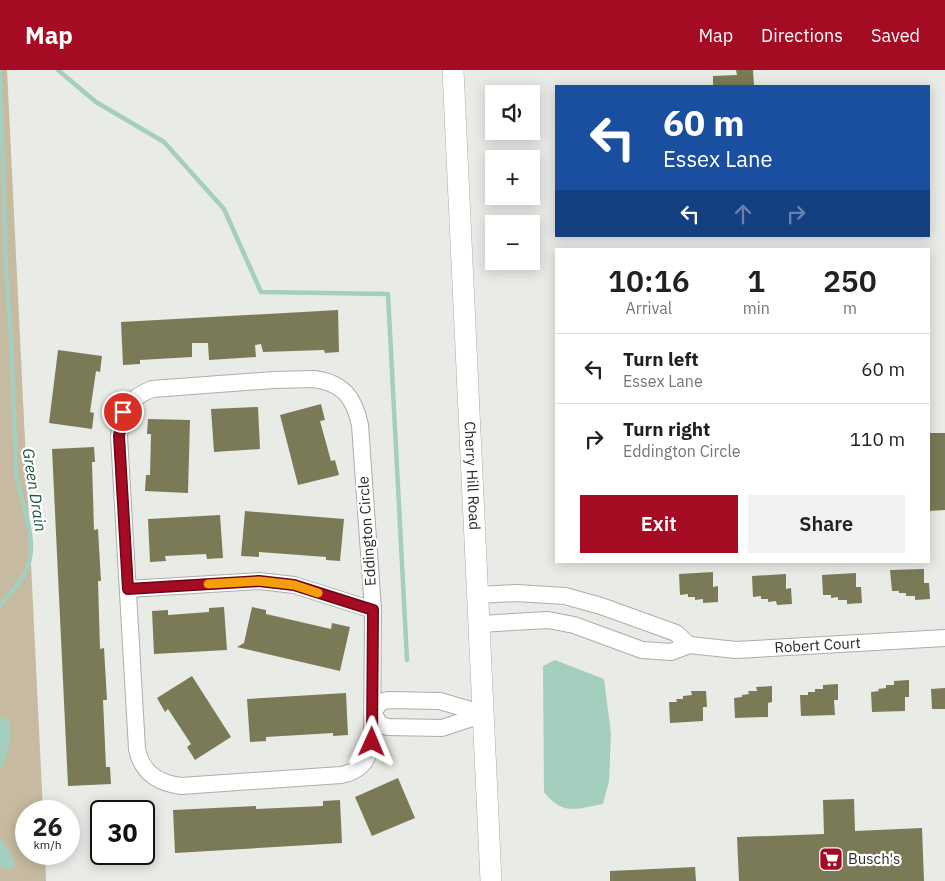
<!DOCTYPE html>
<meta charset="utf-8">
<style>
:root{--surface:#fff;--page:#f2f2f2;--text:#202124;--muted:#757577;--line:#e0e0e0;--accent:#a50b22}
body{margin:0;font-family:"IBM Plex Sans",sans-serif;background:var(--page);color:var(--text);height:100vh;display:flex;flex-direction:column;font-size:19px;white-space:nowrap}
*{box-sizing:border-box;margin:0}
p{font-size:16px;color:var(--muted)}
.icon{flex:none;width:28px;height:28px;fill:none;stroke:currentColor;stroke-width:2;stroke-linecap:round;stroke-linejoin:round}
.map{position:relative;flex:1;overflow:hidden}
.drawer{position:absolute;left:555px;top:178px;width:375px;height:315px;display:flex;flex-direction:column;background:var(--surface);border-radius:0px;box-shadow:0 2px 12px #0003}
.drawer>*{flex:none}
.top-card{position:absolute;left:555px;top:15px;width:375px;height:152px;border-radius:0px;box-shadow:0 2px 12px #0003;background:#1a4fa0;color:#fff;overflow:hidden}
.fabs{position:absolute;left:485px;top:15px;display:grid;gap:10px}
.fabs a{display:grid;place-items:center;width:55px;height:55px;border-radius:0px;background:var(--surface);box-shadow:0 2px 12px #0003;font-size:25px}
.speed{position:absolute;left:15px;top:730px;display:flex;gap:10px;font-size:25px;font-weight:700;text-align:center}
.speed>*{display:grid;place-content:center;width:65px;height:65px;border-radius:50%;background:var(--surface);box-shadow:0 2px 12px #0003;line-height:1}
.speed small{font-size:12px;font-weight:400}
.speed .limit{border:2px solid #111;border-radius:8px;background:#fff;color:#111}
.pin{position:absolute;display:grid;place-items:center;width:42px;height:42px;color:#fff;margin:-21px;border:2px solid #fff;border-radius:50%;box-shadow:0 1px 5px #0007}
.me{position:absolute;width:55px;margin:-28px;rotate:1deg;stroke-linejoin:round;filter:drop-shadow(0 0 4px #0008)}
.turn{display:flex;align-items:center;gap:18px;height:105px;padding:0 25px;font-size:22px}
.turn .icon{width:65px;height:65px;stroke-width:2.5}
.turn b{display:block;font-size:35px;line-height:42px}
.lanes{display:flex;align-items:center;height:48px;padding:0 25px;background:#0003;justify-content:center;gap:25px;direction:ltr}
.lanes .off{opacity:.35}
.eta{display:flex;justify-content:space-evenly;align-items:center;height:85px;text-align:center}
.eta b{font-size:30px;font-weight:600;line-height:35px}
.button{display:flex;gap:10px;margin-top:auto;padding:10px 25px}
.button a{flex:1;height:58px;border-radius:0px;background:var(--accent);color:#fff;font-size:20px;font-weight:600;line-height:58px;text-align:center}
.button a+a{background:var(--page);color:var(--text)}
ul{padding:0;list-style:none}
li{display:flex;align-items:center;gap:15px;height:70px;padding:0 25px;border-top:1px solid var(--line)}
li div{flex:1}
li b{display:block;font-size:19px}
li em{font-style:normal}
header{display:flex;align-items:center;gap:30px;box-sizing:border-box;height:70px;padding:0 25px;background:var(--accent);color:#fff}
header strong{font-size:24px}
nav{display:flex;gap:28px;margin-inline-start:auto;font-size:18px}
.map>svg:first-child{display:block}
.green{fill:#c6baa0}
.water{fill:#a4cebe}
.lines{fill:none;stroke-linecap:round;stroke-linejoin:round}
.stream{stroke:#a4cebe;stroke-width:4.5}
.building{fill:#7b7a57}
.minor-casing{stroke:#acaeab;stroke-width:18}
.major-casing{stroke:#acaeab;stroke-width:22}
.minor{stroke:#fff;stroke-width:16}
.major{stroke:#fff;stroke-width:21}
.route-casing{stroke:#6b0716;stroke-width:12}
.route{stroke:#a50b22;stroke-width:9}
.slow{stroke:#f59e0b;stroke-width:9}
.labels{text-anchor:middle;stroke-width:4.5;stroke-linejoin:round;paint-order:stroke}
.street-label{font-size:15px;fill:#2b2c2a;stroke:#fff}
.poi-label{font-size:15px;fill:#2b2c2a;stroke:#fff;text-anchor:start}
.water-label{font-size:16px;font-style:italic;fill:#1b5140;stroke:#fff}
</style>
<header>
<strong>Map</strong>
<nav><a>Map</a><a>Directions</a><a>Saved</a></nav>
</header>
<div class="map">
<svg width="945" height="811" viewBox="0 0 945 811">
<rect width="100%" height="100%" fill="#e9ebe7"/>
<polygon class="green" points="0,0 7,0 43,741 26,741 26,784 45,784 46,811 0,811"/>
<g class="water">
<path d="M 555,590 L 604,609 L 611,664 L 609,711 L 603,734 C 576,739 563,746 544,722 L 543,596 Z"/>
<path d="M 4,647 C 5,649 8,651 9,653 C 14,667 6,690 0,701 L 0,648 Z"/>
<polygon points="0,767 13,787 15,798 9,799 0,796"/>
</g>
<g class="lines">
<g class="stream">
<polyline points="58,0 96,32 164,72 224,139 261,222 388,224 407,590"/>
<path d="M 0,535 C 9,525 20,514 26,501 C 40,471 20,432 16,401 L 11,268 L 6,199 L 0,0"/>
</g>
</g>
<g class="building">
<polygon points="736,0 753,0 754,16 713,16 713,6 737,5"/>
<polygon points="338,240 339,282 325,283 324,280 263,282 261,274 255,275 256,287 209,290 208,273 192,273 192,287 140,290 140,294 123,295 121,252"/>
<polygon points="58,280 102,286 100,302 96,301 90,342 94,343 92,359 49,353"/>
<polygon points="321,334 325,350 320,351 331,391 335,390 339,405 298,415 280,345"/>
<polygon points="258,337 260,379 214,382 211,339"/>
<polygon points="148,349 190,350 188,423 145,421 146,405 150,405 151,364 147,364"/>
<polygon points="929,363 945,363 945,440 929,441"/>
<polygon points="94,377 95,392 92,392 94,460 98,459 101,511 98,511 100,579 104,578 107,630 103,630 106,697 110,697 111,714 68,716 52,379"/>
<polygon points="245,441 344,449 340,491 326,490 326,487 259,482 259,487 241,486"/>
<polygon points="220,445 223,488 207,489 206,484 165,486 166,491 150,492 148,449"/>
<polygon points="924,499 924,513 929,513 930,529 915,530 915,526 906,526 906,523 899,523 899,521 892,521 890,500"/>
<polygon points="713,502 713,517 718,516 718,532 703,533 703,529 695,530 695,527 688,527 688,524 680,525 679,504"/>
<polygon points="856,503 856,517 861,517 862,533 847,534 847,530 838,530 838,527 831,528 831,525 823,525 822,505"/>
<polygon points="786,504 786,519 791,518 792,534 777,535 776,531 768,532 768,529 761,529 761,526 753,527 752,506"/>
<polygon points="224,537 227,580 154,584 152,541 168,540 168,545 209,542 209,538"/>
<polygon points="252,537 266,540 266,544 331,559 332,553 350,557 340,601 237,577 244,573"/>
<polygon points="192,606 231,667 195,690 187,677 191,674 168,639 165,642 157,628"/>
<polygon points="909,610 909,627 905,627 905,641 872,642 871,622 879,621 878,619 886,618 886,615 894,615 894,611"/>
<polygon points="838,614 838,630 834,630 835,645 801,646 800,625 808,625 808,622 815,622 815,619 823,619 823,615"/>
<polygon points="772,616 772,632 768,633 768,647 735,648 734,628 742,627 742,625 749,624 748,621 757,621 756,617"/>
<polygon points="945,618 945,639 932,639 931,619"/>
<polygon points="691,621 706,621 707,637 703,637 703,651 670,653 669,632 677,632 676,629 683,629 683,626 692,625"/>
<polygon points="346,623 348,665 333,666 333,663 266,667 266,671 250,672 247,629"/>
<polygon points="398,708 415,748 372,766 355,727"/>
<polygon points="854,729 855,761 922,758 924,811 739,811 737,767 824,764 823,730"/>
<polygon points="340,730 342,773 175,783 173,740 256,736 256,739 323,736 323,731"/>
<polygon points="695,797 696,811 610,811 610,801"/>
</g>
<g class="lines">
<g class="minor-casing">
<g id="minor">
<path d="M 314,309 C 343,313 354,327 360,355 L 373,540 L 372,672 C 368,691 361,701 341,705 L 181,716 C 158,713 142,703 137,679 L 119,366 C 122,341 127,329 152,319 L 273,310 Z"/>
<polyline points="128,519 259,511 294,515 373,540"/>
<polyline points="478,525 516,523 565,526 601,536 676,563 689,575 671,582 642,580 574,555 548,550 480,554"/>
<path id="s1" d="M 689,575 L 736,580 L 945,568"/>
<polygon points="388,630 440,631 484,644 442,658 388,657 381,655 372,643 381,632"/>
</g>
</g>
<g class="major-casing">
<g id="major">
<path id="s2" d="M 453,0 L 491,811"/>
</g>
</g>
<use href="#minor" class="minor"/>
<use href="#major" class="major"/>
</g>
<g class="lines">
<g class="route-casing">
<polyline id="route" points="123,342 119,366 128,519 259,511 294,515 373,540 372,672"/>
</g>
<use href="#route" class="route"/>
<polyline class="slow" points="208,514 259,511 294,515 318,523"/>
</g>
<defs>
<g id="supermarket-square" transform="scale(1.25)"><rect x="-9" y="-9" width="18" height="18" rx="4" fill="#a50b22" stroke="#fff"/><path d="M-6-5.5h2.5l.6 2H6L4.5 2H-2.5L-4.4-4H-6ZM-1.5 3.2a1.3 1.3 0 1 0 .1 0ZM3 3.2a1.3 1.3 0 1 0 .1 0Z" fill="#fff"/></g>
</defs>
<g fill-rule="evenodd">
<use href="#supermarket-square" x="831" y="789"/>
</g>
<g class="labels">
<g class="street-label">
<text dy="5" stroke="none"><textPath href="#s2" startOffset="406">Cherry Hill Road</textPath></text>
<text transform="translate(367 461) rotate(-94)" y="5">Eddington Circle</text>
<text dy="5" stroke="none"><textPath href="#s1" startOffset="129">Robert Court</textPath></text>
</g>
<g class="poi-label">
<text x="848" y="794">Busch's</text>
</g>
<g class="water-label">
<text transform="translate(35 420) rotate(81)" y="6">Green Drain</text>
</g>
</g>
</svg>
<div class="fabs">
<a><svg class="icon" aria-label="sound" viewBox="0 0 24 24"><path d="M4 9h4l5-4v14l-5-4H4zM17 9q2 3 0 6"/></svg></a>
<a>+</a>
<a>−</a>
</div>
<div class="speed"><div>26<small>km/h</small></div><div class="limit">30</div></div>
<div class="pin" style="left:123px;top:342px;background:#d93025"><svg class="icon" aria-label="arrive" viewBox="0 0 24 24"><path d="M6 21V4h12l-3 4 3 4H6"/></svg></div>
<svg class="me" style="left:372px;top:672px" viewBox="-20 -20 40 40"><path d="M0-17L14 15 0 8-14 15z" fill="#a50b22" stroke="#fff" stroke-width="4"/></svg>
<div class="top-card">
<div class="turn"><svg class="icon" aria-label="left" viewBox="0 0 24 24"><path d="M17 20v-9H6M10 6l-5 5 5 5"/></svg><div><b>60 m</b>Essex Lane</div></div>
<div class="lanes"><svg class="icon" aria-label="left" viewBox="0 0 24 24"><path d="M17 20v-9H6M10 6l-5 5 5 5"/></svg><svg class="icon off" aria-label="ahead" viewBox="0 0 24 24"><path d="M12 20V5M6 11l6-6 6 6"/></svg><svg class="icon off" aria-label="right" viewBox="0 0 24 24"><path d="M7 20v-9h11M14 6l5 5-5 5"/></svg></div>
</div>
<section class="drawer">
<div class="eta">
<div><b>10:16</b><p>Arrival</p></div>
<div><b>1</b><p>min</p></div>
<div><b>250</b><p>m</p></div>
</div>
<ul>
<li><svg class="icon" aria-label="left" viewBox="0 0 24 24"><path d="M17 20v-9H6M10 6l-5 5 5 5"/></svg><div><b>Turn left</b><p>Essex Lane</p></div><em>60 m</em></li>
<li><svg class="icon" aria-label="right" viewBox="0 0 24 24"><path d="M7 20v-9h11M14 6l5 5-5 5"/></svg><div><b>Turn right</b><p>Eddington Circle</p></div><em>110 m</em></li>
</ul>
<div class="button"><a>Exit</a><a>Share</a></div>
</section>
</div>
